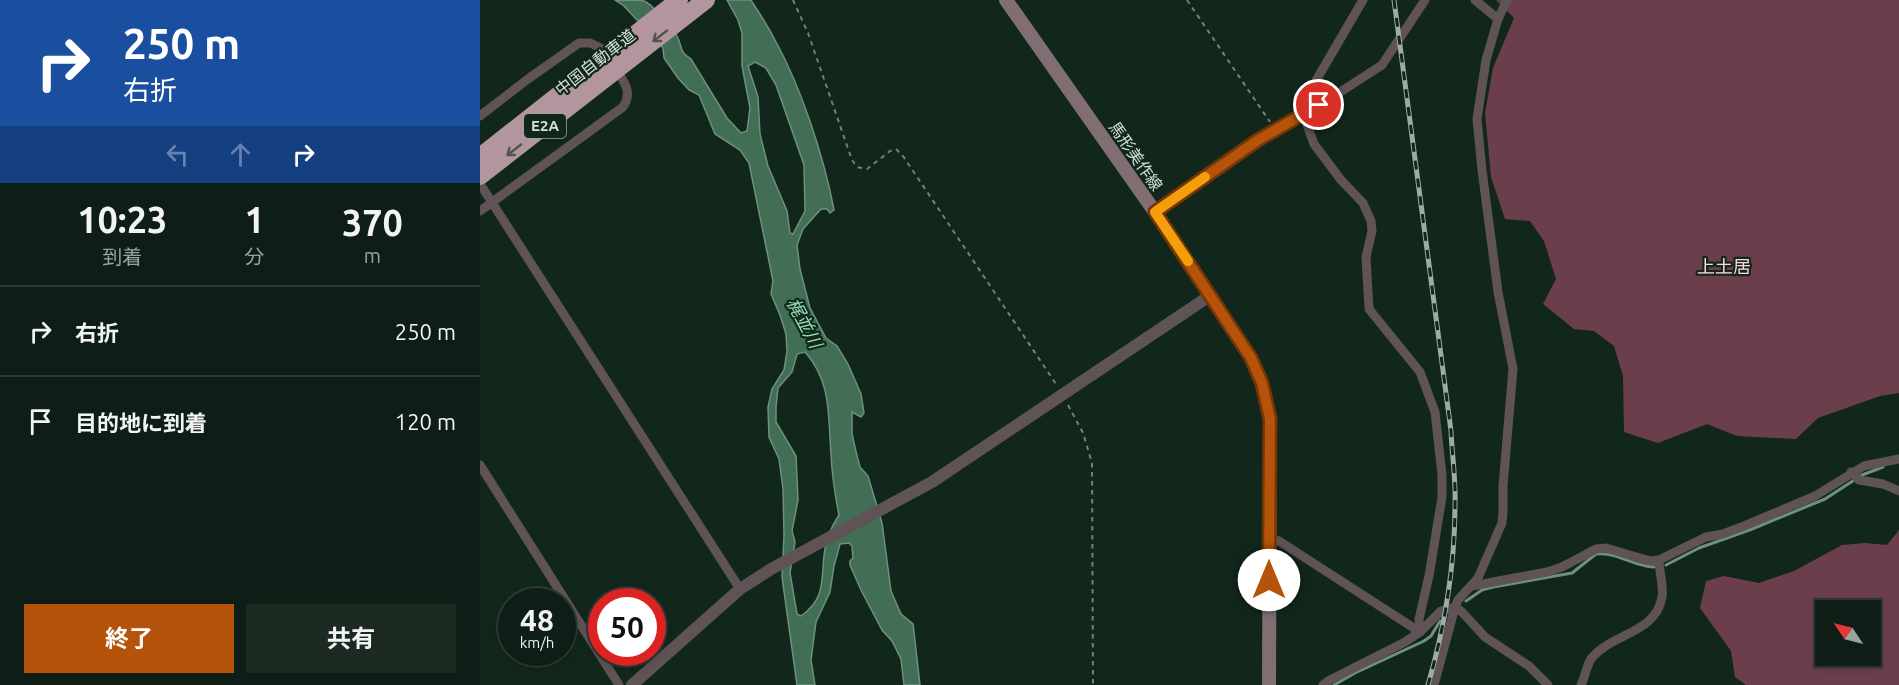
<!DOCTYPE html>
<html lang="ja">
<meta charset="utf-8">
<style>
:root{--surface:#0e1d15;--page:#1c2a22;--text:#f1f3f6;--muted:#9ba2a0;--line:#2e3b34;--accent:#b45309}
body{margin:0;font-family:Ubuntu,"Noto Sans JP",sans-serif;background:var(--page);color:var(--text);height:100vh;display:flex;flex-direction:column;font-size:22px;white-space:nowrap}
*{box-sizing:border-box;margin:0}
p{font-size:20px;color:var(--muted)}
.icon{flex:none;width:33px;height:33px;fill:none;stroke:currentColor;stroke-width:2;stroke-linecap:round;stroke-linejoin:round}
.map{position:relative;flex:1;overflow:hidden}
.details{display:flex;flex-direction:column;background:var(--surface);width:480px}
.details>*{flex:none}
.guide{background:#1a4fa0;color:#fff;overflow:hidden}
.needle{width:39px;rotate:305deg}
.controls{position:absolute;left:1335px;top:600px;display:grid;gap:12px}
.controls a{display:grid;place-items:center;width:66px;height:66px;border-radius:0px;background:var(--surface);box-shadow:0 3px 9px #0003,0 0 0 2px var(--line);font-size:30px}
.speed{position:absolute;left:18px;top:588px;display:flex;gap:12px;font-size:30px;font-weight:700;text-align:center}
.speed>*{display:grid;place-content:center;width:78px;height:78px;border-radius:50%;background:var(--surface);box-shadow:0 3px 9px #0003,0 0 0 2px var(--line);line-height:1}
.speed small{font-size:15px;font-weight:400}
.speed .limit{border:9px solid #d22;background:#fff;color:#111}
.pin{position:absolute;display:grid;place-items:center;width:51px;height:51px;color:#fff;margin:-26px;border:3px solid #fff;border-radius:50%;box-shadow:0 2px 6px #0007}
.me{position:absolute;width:66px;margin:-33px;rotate:0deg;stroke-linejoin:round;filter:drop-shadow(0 0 4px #0008)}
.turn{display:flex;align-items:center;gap:21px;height:126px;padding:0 24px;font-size:27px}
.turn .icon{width:78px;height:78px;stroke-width:2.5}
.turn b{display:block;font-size:42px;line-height:51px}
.lanes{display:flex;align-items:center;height:57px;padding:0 24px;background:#0003;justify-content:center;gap:30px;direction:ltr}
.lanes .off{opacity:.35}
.eta{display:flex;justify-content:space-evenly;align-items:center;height:102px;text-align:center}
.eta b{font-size:36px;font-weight:700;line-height:42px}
.button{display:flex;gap:12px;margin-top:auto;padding:12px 24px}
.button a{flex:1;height:69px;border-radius:0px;background:var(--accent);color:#fff;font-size:24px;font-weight:700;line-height:69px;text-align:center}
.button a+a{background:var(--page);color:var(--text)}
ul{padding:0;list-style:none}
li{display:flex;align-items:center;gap:18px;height:90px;padding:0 24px;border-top:2px solid var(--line)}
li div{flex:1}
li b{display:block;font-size:22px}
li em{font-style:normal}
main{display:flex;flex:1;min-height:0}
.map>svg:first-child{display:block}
.forest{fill:#6a3f4b;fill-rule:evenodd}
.water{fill:#426e56;stroke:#6e907d;stroke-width:1.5;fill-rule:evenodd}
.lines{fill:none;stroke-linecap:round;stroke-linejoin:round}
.stream{stroke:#6e907d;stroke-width:3}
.path{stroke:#718278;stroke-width:2;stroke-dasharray:4.5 4.5;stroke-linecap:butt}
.minor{stroke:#5f5356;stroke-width:9}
.tertiary{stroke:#5f5356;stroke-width:12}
.secondary{stroke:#816e73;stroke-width:14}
.motorway{stroke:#b3969d;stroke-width:18}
.rail-casing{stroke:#9daca4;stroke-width:5}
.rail{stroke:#12271c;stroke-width:3;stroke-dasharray:9;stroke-linecap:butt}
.oneway{stroke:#525350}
.route-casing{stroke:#753606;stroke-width:15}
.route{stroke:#b45309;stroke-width:10}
.slow{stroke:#f59e0b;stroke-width:10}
.labels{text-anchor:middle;stroke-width:4.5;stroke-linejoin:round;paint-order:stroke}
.shield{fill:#12271c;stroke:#9aa9a0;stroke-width:1.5}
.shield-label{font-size:15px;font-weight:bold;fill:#d4e1d9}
.street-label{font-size:16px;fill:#d4e1d9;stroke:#12271c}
.neighbourhood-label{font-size:18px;fill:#fcdae2;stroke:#12271c}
.water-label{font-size:18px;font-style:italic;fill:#95ddb4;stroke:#12271c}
</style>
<main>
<section class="details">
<div class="guide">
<div class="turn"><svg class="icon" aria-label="right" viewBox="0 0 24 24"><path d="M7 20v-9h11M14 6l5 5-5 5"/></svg><div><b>250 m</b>右折</div></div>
<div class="lanes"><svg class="icon off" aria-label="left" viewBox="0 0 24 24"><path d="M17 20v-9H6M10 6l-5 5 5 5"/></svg><svg class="icon off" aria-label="ahead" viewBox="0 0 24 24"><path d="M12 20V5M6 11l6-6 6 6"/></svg><svg class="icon" aria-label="right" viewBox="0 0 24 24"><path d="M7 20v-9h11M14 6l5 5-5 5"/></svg></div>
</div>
<div class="eta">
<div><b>10:23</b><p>到着</p></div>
<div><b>1</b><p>分</p></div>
<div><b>370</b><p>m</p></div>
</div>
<ul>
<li><svg class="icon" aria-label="right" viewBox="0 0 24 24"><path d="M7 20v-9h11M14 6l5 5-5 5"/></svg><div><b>右折</b></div><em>250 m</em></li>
<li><svg class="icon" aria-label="arrive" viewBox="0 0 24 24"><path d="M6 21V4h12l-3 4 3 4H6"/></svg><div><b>目的地に到着</b></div><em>120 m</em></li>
</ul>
<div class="button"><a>終了</a><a>共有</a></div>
</section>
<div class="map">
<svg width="1419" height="685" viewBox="0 0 1419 685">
<rect width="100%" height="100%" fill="#12271c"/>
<g class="forest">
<polygon points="1016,0 1419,0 1419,393 1400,396 1338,418 1316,439 1257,436 1227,424 1178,443 1144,432 1143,376 1134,346 1114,331 1094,329 1063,304 1076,279 1064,241 1050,221 1025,219 1011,177 1005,113 1013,68 1034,18"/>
<path d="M 1419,530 L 1419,685 L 1266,685 L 1255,677 L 1251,651 L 1220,608 L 1226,581 L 1244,576 L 1279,583 L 1314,571 L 1362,545 L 1385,543 L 1407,545 ZM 1346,610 L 1390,610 L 1390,656 L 1346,656 Z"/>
</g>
<path class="water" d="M 135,0 C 143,0 156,0 164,1 C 172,4 193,28 197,36 C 203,47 198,51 211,59 L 247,118 L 261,133 L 267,131 L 270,108 L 262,66 L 262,33 L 258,20 L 247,0 L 271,0 C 279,13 288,26 295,40 C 321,87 344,157 354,210 L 350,213 L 347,209 L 341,209 L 323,229 L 317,245 L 320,269 L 330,308 L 346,338 L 357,346 L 368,364 L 381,394 L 384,413 L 381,417 L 372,412 L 372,434 L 377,456 L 380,467 L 388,476 L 402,523 L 411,591 L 421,614 L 433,624 L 440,685 L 424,685 L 421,659 L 412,641 L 402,630 L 381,590 L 370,565 L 370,561 L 373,558 L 372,546 L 369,543 L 360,544 L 354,566 L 350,592 L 336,622 L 331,660 L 335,685 L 317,685 L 302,577 L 304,535 L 303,489 L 299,459 L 289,437 L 288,407 L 292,389 L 304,370 L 307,351 L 306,334 L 300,315 L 291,294 L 293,281 L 269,163 L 260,150 L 235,134 L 219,95 L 209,90 L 198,78 L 184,58 L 183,48 L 144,6 ZM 275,62 L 286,68 L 296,85 L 324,165 L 325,211 L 313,234 L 310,233 L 307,211 L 288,166 L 280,134 L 278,97 L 268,66 ZM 325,352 C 352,382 348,417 351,454 C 352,475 355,495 359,515 C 352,526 347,536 345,549 C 340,577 348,597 321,616 L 317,614 L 310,573 L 315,542 L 312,531 L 318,500 L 316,456 L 296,422 L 296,407 L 298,388 L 312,372 L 317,354 Z"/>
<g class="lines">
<g class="stream">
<polyline points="1186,565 1219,548 1272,529 1345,499 1382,475 1403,467"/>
<path d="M 986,601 L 1002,590 L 1013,587 L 1092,573 L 1116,554 C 1137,552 1153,566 1174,567"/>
<polyline points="854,685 875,673 944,641 951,636 960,621"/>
</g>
<g class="path">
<polyline points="313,0 328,33 372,160 377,167 387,169 410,151 416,149 423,156 576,384"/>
<polyline points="707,0 790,122"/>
<polyline points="588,405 603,433 612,463 613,685"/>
</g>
<g class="minor">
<polyline points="883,0 834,84 829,96 825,114 827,125 834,144 861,180 883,203 891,221 892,231 886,257 889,309 940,372 955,412 962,475 962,497 949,576 939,619 940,632"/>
<polyline points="1018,19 1027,0"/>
<polyline points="0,116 48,79 99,43 110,43 121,48 129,57"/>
<polyline points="2,187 260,589"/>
<path d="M 0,211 L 143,107 C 153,93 144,81 136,69"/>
<polyline points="675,212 778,140 854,96 902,65 945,0"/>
<polyline points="0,465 139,685"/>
<polyline points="1371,472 1379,480 1403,484 1419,491"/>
<polyline points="789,539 799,541 940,632"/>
<polyline points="992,586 1067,572 1082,567 1116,549 1126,548 1170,561 1179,560 1226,537 1243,534 1264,526 1335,496 1384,466 1419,459"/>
<polyline points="843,685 850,680 925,642 940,632 961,611 975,607 982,612 1005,637 1049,666 1068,685"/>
<polyline points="954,685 975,607 978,600 998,578 1022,523 1023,512 1023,486 1033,369 1018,292 1002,170 997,119 1006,60 1018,19 995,0"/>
<path d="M 1101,685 C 1105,677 1106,667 1111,659 C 1131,633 1176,634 1182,597 C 1184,586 1179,572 1179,560"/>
</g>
<polyline class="tertiary" points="152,685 260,589 291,569 452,482 731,295"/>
<polyline class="secondary" points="526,0 675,212 771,358 782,383 790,419 789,685"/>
<g class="motorway">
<polyline points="0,157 199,0"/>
<polyline points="0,176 226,0"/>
</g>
<g class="rail-casing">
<path id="rail" d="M 914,0 L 971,431 C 972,455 976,480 975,504 C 975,566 965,626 948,685"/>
</g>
<use href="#rail" class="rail"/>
</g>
<defs><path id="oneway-shaft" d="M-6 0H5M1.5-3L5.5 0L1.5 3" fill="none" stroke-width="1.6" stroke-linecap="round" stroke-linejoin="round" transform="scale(1.5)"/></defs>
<g class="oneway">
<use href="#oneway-shaft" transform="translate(180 36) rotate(142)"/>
<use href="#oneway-shaft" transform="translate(34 150) rotate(142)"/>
</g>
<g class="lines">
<g class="route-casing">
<polyline id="route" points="789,580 790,419 782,383 771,358 675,212 778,140 839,105"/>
</g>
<use href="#route" class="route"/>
<polyline class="slow" points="708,261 675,212 725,177"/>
</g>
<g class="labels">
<rect class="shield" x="44" y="114" width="42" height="24" rx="4.5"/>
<g class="shield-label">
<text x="65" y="131">E2A</text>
</g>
<g class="street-label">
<text transform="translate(115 62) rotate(-38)" y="6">中国自動車道</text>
<text transform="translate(656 156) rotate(55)" y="6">馬形美作線</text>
</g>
<g class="neighbourhood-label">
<text x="1244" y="273">上土居</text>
</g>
<g class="water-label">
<text transform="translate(324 323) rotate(62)" y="6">梶並川</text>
</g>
</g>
</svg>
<div class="controls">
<a><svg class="needle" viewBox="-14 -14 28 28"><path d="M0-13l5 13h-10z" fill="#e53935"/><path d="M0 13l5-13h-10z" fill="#9ba2a0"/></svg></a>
</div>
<div class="speed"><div>48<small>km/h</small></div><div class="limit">50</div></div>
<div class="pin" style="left:839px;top:105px;background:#d93025"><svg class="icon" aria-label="arrive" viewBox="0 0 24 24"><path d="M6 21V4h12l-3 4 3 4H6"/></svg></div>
<svg class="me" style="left:789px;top:580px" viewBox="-20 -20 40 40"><circle r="19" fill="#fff"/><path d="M0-13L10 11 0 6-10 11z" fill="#b45309"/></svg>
</div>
</main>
